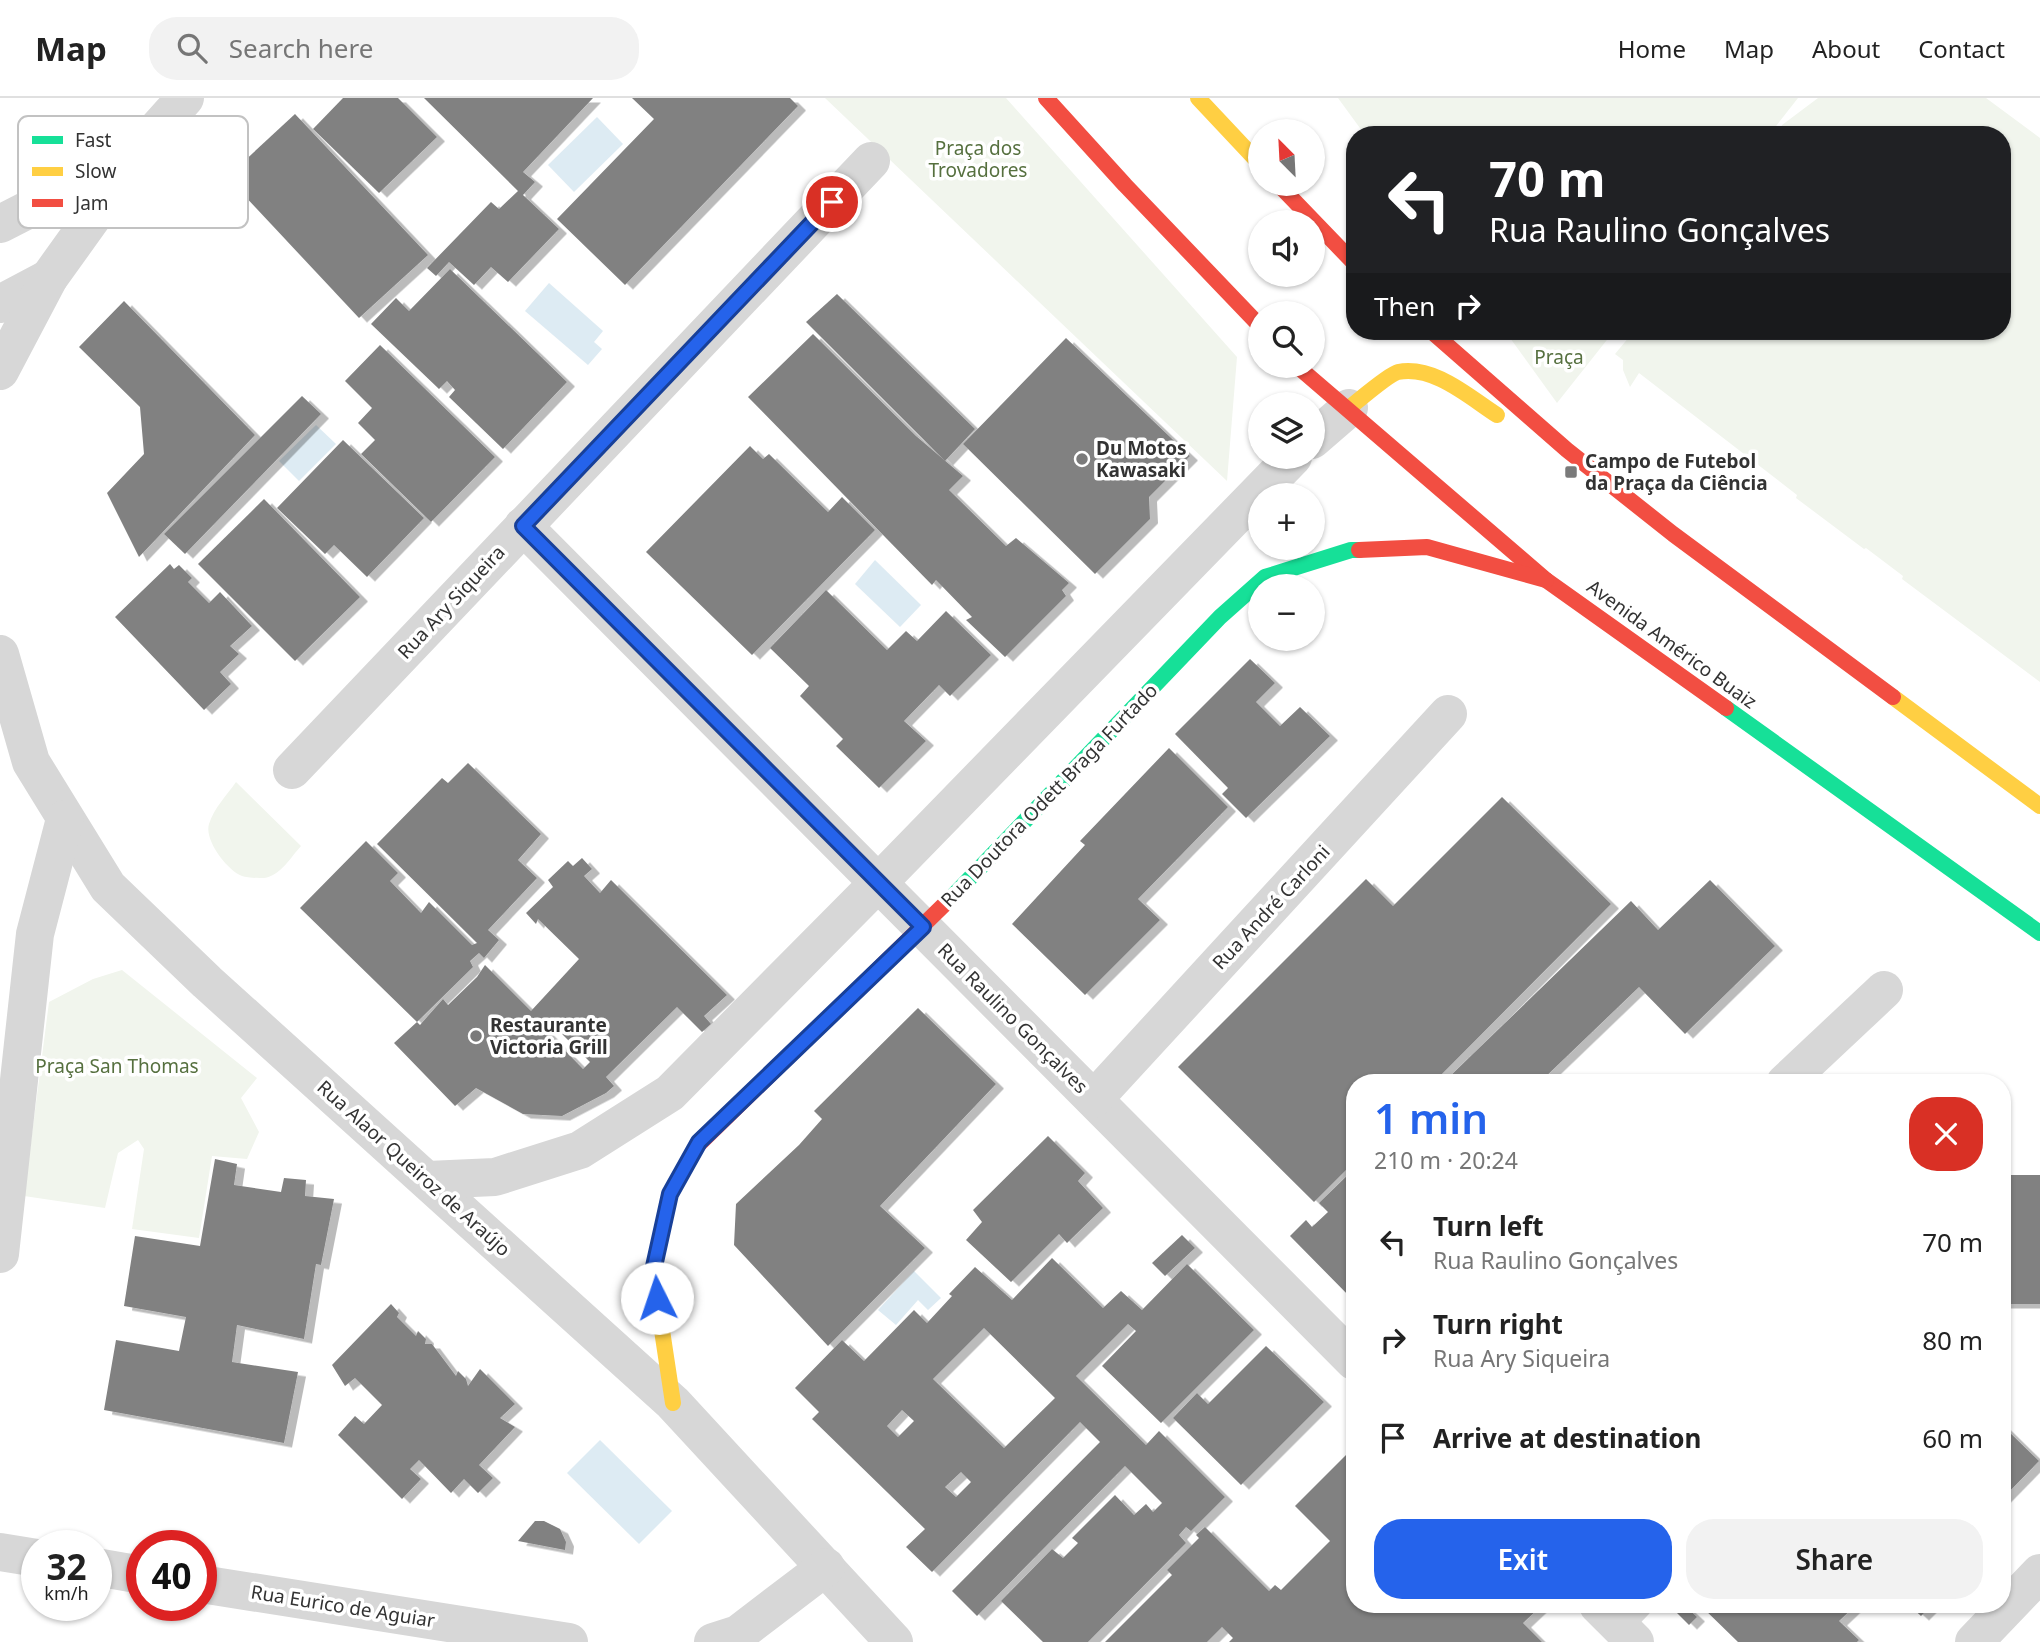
<!DOCTYPE html>
<meta charset="utf-8">
<style>
:root{--surface:#fff;--page:#f2f2f2;--text:#222;--muted:#767676;--line:#e0e0e0;--accent:#2563eb}
body{margin:0;font-family:"Noto Sans",sans-serif;background:var(--page);color:var(--text);height:100vh;display:flex;flex-direction:column;font-size:26px;white-space:nowrap}
*{box-sizing:border-box;margin:0}
p{font-size:23px;color:var(--muted)}
.icon{flex:none;width:38px;height:38px;fill:none;stroke:currentColor;stroke-width:2;stroke-linecap:round;stroke-linejoin:round}
.map{position:relative;flex:1;overflow:hidden}
.sheet{position:absolute;left:1346px;top:976px;width:665px;height:539px;display:flex;flex-direction:column;background:var(--surface);border-radius:28px;box-shadow:0 2px 5px #0004}
.sheet>*{flex:none}
.guide{position:absolute;left:1346px;top:28px;width:665px;height:214px;border-radius:28px;box-shadow:0 2px 5px #0004;background:#202124;color:#fff;overflow:hidden}
.needle{width:46px;rotate:336deg}
.fabs{position:absolute;left:1248px;top:21px;display:grid;gap:14px}
.fabs a{display:grid;place-items:center;width:77px;height:77px;border-radius:50%;background:var(--surface);box-shadow:0 2px 5px #0004;font-size:35px}
.speed{position:absolute;left:21px;top:1432px;display:flex;gap:14px;font-size:35px;font-weight:700;text-align:center}
.speed>*{display:grid;place-content:center;width:91px;height:91px;border-radius:50%;background:var(--surface);box-shadow:0 2px 5px #0004;line-height:1}
.speed small{font-size:18px;font-weight:400}
.speed .limit{border:10px solid #d22;background:#fff;color:#111}
.pin{position:absolute;display:grid;place-items:center;width:60px;height:60px;color:#fff;margin:-30px;border:4px solid #fff;border-radius:50%;box-shadow:0 2px 7px #0007}
.me{position:absolute;width:77px;margin:-38px;rotate:356deg;stroke-linejoin:round;filter:drop-shadow(0 0 5px #0008)}
.turn{display:flex;align-items:center;gap:24px;height:147px;padding:0 28px;font-size:32px}
.turn .icon{width:91px;height:91px;stroke-width:2.5}
.turn b{display:block;font-size:49px;line-height:60px}
.then{display:flex;align-items:center;height:66px;padding:0 28px;background:#0003;gap:14px;font-size:26px}
.round{display:grid;place-items:center;flex:none;width:74px;height:74px;border-radius:28px;background:var(--page)}
.headline{display:flex;align-items:center;justify-content:space-between;height:119px;padding:0 28px}
h1{font-size:42px;font-weight:600;line-height:52px;color:var(--accent)}
.button{display:flex;gap:14px;margin-top:auto;padding:14px 28px}
.button a{flex:1;height:80px;border-radius:28px;background:var(--accent);color:#fff;font-size:28px;font-weight:600;line-height:80px;text-align:center}
.button a+a{background:var(--page);color:var(--text)}
ul{padding:0;list-style:none}
li{display:flex;align-items:center;gap:21px;height:98px;padding:0 28px}
li div{flex:1}
li b{display:block;font-size:26px}
li em{font-style:normal}
header{display:flex;align-items:center;gap:42px;box-sizing:border-box;height:98px;padding:0 35px;background:var(--surface);border-bottom:2px solid var(--line)}
header strong{font-size:33px}
nav{display:flex;gap:38px;margin-inline-start:auto;font-size:24px}
.search{width:490px;height:63px;background:var(--page);display:flex;align-items:center;gap:18px;box-sizing:border-box;padding:0 24px;border-radius:28px;color:var(--muted);font-size:26px}
.map>svg:first-child{display:block}
.green{fill:#f1f5ed}
.water{fill:#ddebf3}
.building{fill:#818181;fill-rule:evenodd;filter:url(#shadow)}
.lines{fill:none;stroke-linecap:round;stroke-linejoin:round}
.lane{stroke:#d7d7d7;stroke-width:21}
.street{stroke:#d7d7d7;stroke-width:38}
.fast{stroke:#16e098;stroke-width:16}
.slow{stroke:#ffcf43;stroke-width:16}
.jam{stroke:#f24e42;stroke-width:16}
.route-casing{stroke:#184099;stroke-width:18}
.route{stroke:#2563eb;stroke-width:12}
.poi-dot{fill:#7a7a7a;stroke:#fff;stroke-width:2.5}
.labels{text-anchor:middle;stroke-width:7;stroke-linejoin:round;paint-order:stroke}
.park-label{font-size:19px;fill:#56703f;stroke:#fff}
.poi-label{font-size:19px;font-weight:bold;fill:#333;stroke:#fff;text-anchor:start}
.street-label{font-size:19px;fill:#333;stroke:#fff}
.key{fill:#fff;stroke:#c2c2c2;stroke-width:2}
.key-label{font-size:19px;fill:#333}
</style>
<header>
<strong>Map</strong>
<div class="search"><svg class="icon" aria-label="search" viewBox="0 0 24 24"><circle cx="10" cy="10" r="6"/><path d="M15 15l6 6"/></svg>Search here</div>
<nav><a>Home</a><a>Map</a><a>About</a><a>Contact</a></nav>
</header>
<div class="map">
<svg width="2040" height="1544" viewBox="0 0 2040 1544">
<defs>
<filter id="shadow"><feDropShadow dx="8" dy="4.5" stdDeviation="0" flood-color="#0004"/></filter>
</defs>
<rect width="100%" height="100%" fill="#fff"/>
<g class="green">
<polygon points="825,0 1006,0 1237,259 1227,383"/>
<polygon points="1338,0 1798,0 1769,37 1365,37"/>
<polygon points="1818,0 1986,0 2040,40 2040,584 1902,481 1903,478 1866,450 1864,451 1796,400 1797,397 1639,275 1630,289 1623,272 1623,262 1615,256 1634,233 2002,233 2002,37 1778,37 1782,27"/>
<polygon points="1505,233 1614,233 1557,305"/>
<path d="M 236,684 L 301,748 C 291,759 280,778 264,780 C 259,780 247,780 242,778 C 227,772 204,742 209,726 C 214,710 227,697 236,684 Z"/>
<polygon points="122,872 257,980 241,1000 259,1034 247,1061 212,1058 199,1140 132,1131 144,1051 138,1042 118,1055 105,1110 24,1098 49,904 93,881"/>
</g>
<g class="water">
<polygon points="597,19 623,46 574,94 548,67"/>
<polygon points="549,185 603,233 594,244 602,251 588,267 525,213"/>
<polygon points="316,327 336,346 299,383 279,363"/>
<polygon points="875,462 921,507 900,529 855,486"/>
<polygon points="914,1173 941,1200 928,1212 918,1202 896,1227 878,1212"/>
<polygon points="600,1342 672,1413 639,1446 567,1375"/>
</g>
<g class="building">
<polygon points="343,0 398,0 437,39 379,95 313,31"/>
<polygon points="424,0 593,0 523,74 535,84 523,97 559,131 508,184 491,169 474,187 449,164 436,178 427,170 491,104 499,111 518,93"/>
<polygon points="632,0 790,0 798,8 625,187 557,121 654,21"/>
<polygon points="295,16 428,157 359,220 227,79"/>
<polygon points="450,171 567,284 503,351 449,299 455,292 447,283 439,291 371,226 396,200 409,213"/>
<polygon points="837,196 975,331 945,363 806,224"/>
<polygon points="124,203 255,337 139,459 107,395 144,356 140,309 79,249"/>
<polygon points="813,236 916,338 963,378 949,392 1006,448 1016,440 1069,485 1062,492 1066,498 1005,559 966,522 972,519 936,482 932,487 748,299"/>
<polygon points="1066,240 1190,358 1149,399 1150,421 1095,476 963,346"/>
<polygon points="380,247 495,359 431,424 361,356 375,342 358,325 372,310 345,283"/>
<polygon points="302,298 321,316 185,456 164,436"/>
<polygon points="343,342 424,420 367,479 334,447 325,456 277,410"/>
<polygon points="750,348 763,361 769,356 828,414 842,399 875,432 752,557 646,454"/>
<polygon points="264,401 360,499 295,563 198,466"/>
<polygon points="170,466 174,471 179,467 192,480 188,484 209,505 220,494 252,528 230,548 239,556 220,574 231,586 204,612 115,519"/>
<polygon points="826,492 887,552 906,533 917,543 946,513 991,557 950,598 939,587 904,623 926,643 879,690 836,648 843,641 800,598 809,588 770,550"/>
<polygon points="1250,561 1275,585 1256,604 1280,628 1300,609 1330,638 1246,720 1222,696 1228,690 1175,636"/>
<polygon points="1169,650 1228,709 1138,801 1160,822 1085,897 1012,826 1085,747 1080,743"/>
<polygon points="468,665 541,736 518,762 537,780 488,832 499,842 484,860 479,855 470,863 473,869 417,924 300,810 366,743 398,775 390,783 421,815 429,804 472,847 477,845 377,746 442,680 448,685"/>
<polygon points="1502,699 1611,806 1433,985 1354,985 1354,1064 1314,1104 1178,969 1366,781 1393,808"/>
<path d="M 582,760 L 592,771 L 584,778 L 600,795 L 611,782 L 727,897 L 704,918 L 711,926 L 702,934 L 677,909 L 606,979 L 614,988 L 606,995 L 562,1018 L 523,1016 L 476,990 L 455,1008 L 394,945 L 417,924 L 420,927 L 443,901 L 448,907 L 477,879 L 485,867 L 531,913 L 579,861 L 538,821 L 536,826 L 526,815 L 553,789 L 548,782 L 568,763 L 573,768 ZM 550,924 L 590,964 L 583,971 L 544,931 Z"/>
<polygon points="1710,782 1775,848 1685,936 1639,889 1539,985 1443,985 1631,803 1658,832"/>
<polygon points="918,910 996,986 880,1108 925,1150 828,1248 734,1147 736,1106 799,1047 822,1021 814,1013"/>
<polygon points="1048,1038 1085,1075 1078,1083 1103,1110 1067,1145 1059,1136 1011,1184 966,1142 982,1124 973,1112"/>
<polygon points="215,1061 237,1066 234,1087 281,1094 284,1080 306,1082 305,1098 334,1101 321,1167 316,1166 304,1241 237,1227 232,1264 298,1274 284,1345 104,1312 116,1242 179,1253 186,1219 124,1208 135,1138 200,1148"/>
<polygon points="1354,1071 1354,1203 1290,1138 1306,1122 1312,1129 1328,1114 1319,1105"/>
<rect x="2002" y="1077" width="38" height="129"/>
<polygon points="1182,1137 1195,1150 1165,1178 1152,1165"/>
<path d="M 1052,1160 L 1103,1210 L 1121,1193 L 1142,1212 L 1187,1166 L 1254,1232 L 1161,1325 L 1102,1268 L 1136,1233 L 1128,1226 L 1076,1278 L 1146,1347 L 1159,1333 L 1225,1399 L 1191,1433 L 1186,1429 L 1179,1437 L 1186,1445 L 1088,1544 L 1043,1544 L 1001,1503 L 1052,1451 L 1063,1460 L 1078,1445 L 1072,1440 L 1115,1397 L 1134,1417 L 1146,1406 L 1153,1414 L 1162,1405 L 1125,1368 L 977,1518 L 952,1493 L 1100,1344 L 1080,1324 L 932,1474 L 906,1449 L 925,1431 L 812,1321 L 819,1314 L 795,1290 L 842,1242 L 864,1263 L 914,1212 L 927,1225 L 952,1198 L 949,1196 L 975,1169 L 1012,1202 ZM 984,1230 L 1055,1300 L 1004,1350 L 933,1281 ZM 902,1312 L 914,1323 L 898,1339 L 887,1328 ZM 961,1374 L 971,1384 L 956,1399 L 945,1389 Z"/>
<polygon points="391,1206 399,1215 397,1219 416,1238 418,1233 426,1241 425,1246 432,1246 456,1278 458,1273 466,1281 468,1288 480,1271 515,1306 500,1320 515,1329 479,1367 493,1380 478,1395 464,1381 451,1395 419,1362 410,1371 421,1381 402,1401 338,1337 355,1318 364,1326 382,1307 355,1280 345,1288 332,1267"/>
<polygon points="1266,1248 1324,1304 1241,1387 1173,1320 1197,1295 1208,1306"/>
<polygon points="2002,1327 2039,1363 2002,1401"/>
<polygon points="1354,1349 1354,1507 1538,1507 1540,1509 1523,1525 1542,1544 1229,1544 1233,1540 1222,1529 1207,1544 1105,1544 1172,1477 1167,1472 1199,1440 1196,1437 1205,1429 1269,1493 1275,1487 1281,1492 1330,1443 1295,1408"/>
<polygon points="535,1423 544,1423 560,1431 566,1444 565,1452 518,1443"/>
<polygon points="1673,1507 1684,1507 1697,1519 1689,1527 1671,1509"/>
<polygon points="1700,1507 1856,1507 1839,1523 1859,1542 1857,1544 1738,1544"/>
<polygon points="1909,1507 1932,1507 1921,1518"/>
</g>
<g class="lines">
<polyline class="lane" points="1621,1530 1643,1507"/>
<g class="street">
<polyline points="0,126 135,57"/>
<polyline points="0,206 49,180"/>
<polyline points="0,273 49,180 150,39 185,0"/>
<polyline points="1312,342 1349,310"/>
<polyline points="523,428 1354,1263"/>
<polyline points="0,556 31,664 108,789 207,884 673,1305 894,1544"/>
<polyline points="292,672 871,63"/>
<polyline points="1785,985 1884,892"/>
<polyline points="1094,1001 1448,616"/>
<polyline points="428,1082 495,1079 580,1052 670,995 878,785 1293,359"/>
<polyline points="0,1156 35,836 65,721"/>
<polyline points="0,1454 37,1460"/>
<polyline points="96,1469 142,1477"/>
<polyline points="201,1486 569,1544"/>
<polyline points="1598,1507 1635,1544"/>
<polyline points="713,1544 738,1536 826,1469"/>
<polyline points="1974,1544 2040,1475"/>
</g>
<g class="fast">
<polyline points="1726,610 2040,835"/>
<polyline points="952,799 1220,519 1265,479 1351,452 1359,452"/>
</g>
<g class="slow">
<polyline points="1198,0 1260,66"/>
<path d="M 1349,310 C 1358,303 1389,276 1398,274 C 1434,267 1469,299 1497,317"/>
<polyline points="1893,599 2040,708"/>
<polyline points="673,1305 653,1173 670,1096 697,1048"/>
</g>
<g class="jam">
<polyline points="1046,0 1125,87 1260,228"/>
<polyline points="1278,86 1354,165"/>
<polyline points="1431,233 1567,352 1673,436 1893,599"/>
<polyline points="1297,268 1546,482 1726,610"/>
<polyline points="1359,452 1427,449 1546,482"/>
<polyline points="697,1048 952,799"/>
</g>
</g>
<g class="lines">
<g class="route-casing">
<polyline id="route" points="657,1200 653,1173 670,1096 699,1044 923,829 523,428 832,104"/>
</g>
<use href="#route" class="route"/>
</g>
<g class="poi-dot">
<circle cx="1082" cy="361" r="7"/>
<rect x="1564" y="367" width="14" height="14" rx="3.5"/>
<circle cx="476" cy="938" r="7"/>
</g>
<g class="labels">
<g class="park-label">
<text x="978" y="57">Praça dos<tspan x="978" dy="22">Trovadores</tspan></text>
<text x="1559" y="266">Praça</text>
<text x="117" y="975">Praça San Thomas</text>
</g>
<g class="poi-label">
<text x="1096" y="357">Du Motos<tspan x="1096" dy="22">Kawasaki</tspan></text>
<text x="1585" y="370">Campo de Futebol<tspan x="1585" dy="22">da Praça da Ciência</tspan></text>
<text x="490" y="934">Restaurante<tspan x="490" dy="22">Victoria Grill</tspan></text>
</g>
<g class="street-label">
<text transform="translate(451 504) rotate(-47)" y="7">Rua Ary Siqueira</text>
<text transform="translate(1672 546) rotate(36)" y="7">Avenida Américo Buaiz</text>
<text transform="translate(1049 697) rotate(-46)" y="7">Rua Doutora Odett Braga Furtado</text>
<text transform="translate(1271 809) rotate(-47)" y="7">Rua André Carloni</text>
<text transform="translate(1013 920) rotate(45)" y="7">Rua Raulino Gonçalves</text>
<text transform="translate(414 1070) rotate(42)" y="7">Rua Alaor Queiroz de Araújo</text>
<text transform="translate(343 1508) rotate(9)" y="7">Rua Eurico de Aguiar</text>
</g>
</g>
<rect x="18" y="18" width="230" height="112" rx="10" class="key"/>
<rect x="32" y="38" width="31" height="8" fill="#16e098"/>
<rect x="32" y="69" width="31" height="9" fill="#ffcf43"/>
<rect x="32" y="101" width="31" height="8" fill="#f24e42"/>
<g class="key-label">
<text x="75" y="49">Fast</text>
<text x="75" y="80">Slow</text>
<text x="75" y="112">Jam</text>
</g>
</svg>
<div class="fabs">
<a><svg class="needle" viewBox="-14 -14 28 28"><path d="M0-13l5 13h-10z" fill="#e53935"/><path d="M0 13l5-13h-10z" fill="#767676"/></svg></a>
<a><svg class="icon" aria-label="sound" viewBox="0 0 24 24"><path d="M4 9h4l5-4v14l-5-4H4zM17 9q2 3 0 6"/></svg></a>
<a><svg class="icon" aria-label="search" viewBox="0 0 24 24"><circle cx="10" cy="10" r="6"/><path d="M15 15l6 6"/></svg></a>
<a><svg class="icon" aria-label="layers" viewBox="0 0 24 24"><path d="M12 4l9 5-9 5-9-5zM3 14l9 5 9-5"/></svg></a>
<a>+</a>
<a>−</a>
</div>
<div class="speed"><div>32<small>km/h</small></div><div class="limit">40</div></div>
<div class="pin" style="left:832px;top:104px;background:#d93025"><svg class="icon" aria-label="arrive" viewBox="0 0 24 24"><path d="M6 21V4h12l-3 4 3 4H6"/></svg></div>
<svg class="me" style="left:657px;top:1200px" viewBox="-20 -20 40 40"><circle r="19" fill="#fff"/><path d="M0-13L10 11 0 6-10 11z" fill="#2563eb"/></svg>
<div class="guide">
<div class="turn"><svg class="icon" aria-label="left" viewBox="0 0 24 24"><path d="M17 20v-9H6M10 6l-5 5 5 5"/></svg><div><b>70 m</b>Rua Raulino Gonçalves</div></div>
<div class="then">Then<svg class="icon" aria-label="right" viewBox="0 0 24 24"><path d="M7 20v-9h11M14 6l5 5-5 5"/></svg></div>
</div>
<section class="sheet">
<div class="headline"><div><h1>1 min</h1><p>210 m · 20:24</p></div><a class="round" style="background:#d93025;color:#fff"><svg class="icon" aria-label="close" viewBox="0 0 24 24"><path d="M6 6l12 12M18 6L6 18"/></svg></a></div>
<ul>
<li><svg class="icon" aria-label="left" viewBox="0 0 24 24"><path d="M17 20v-9H6M10 6l-5 5 5 5"/></svg><div><b>Turn left</b><p>Rua Raulino Gonçalves</p></div><em>70 m</em></li>
<li><svg class="icon" aria-label="right" viewBox="0 0 24 24"><path d="M7 20v-9h11M14 6l5 5-5 5"/></svg><div><b>Turn right</b><p>Rua Ary Siqueira</p></div><em>80 m</em></li>
<li><svg class="icon" aria-label="arrive" viewBox="0 0 24 24"><path d="M6 21V4h12l-3 4 3 4H6"/></svg><div><b>Arrive at destination</b></div><em>60 m</em></li>
</ul>
<div class="button"><a>Exit</a><a>Share</a></div>
</section>
</div>
